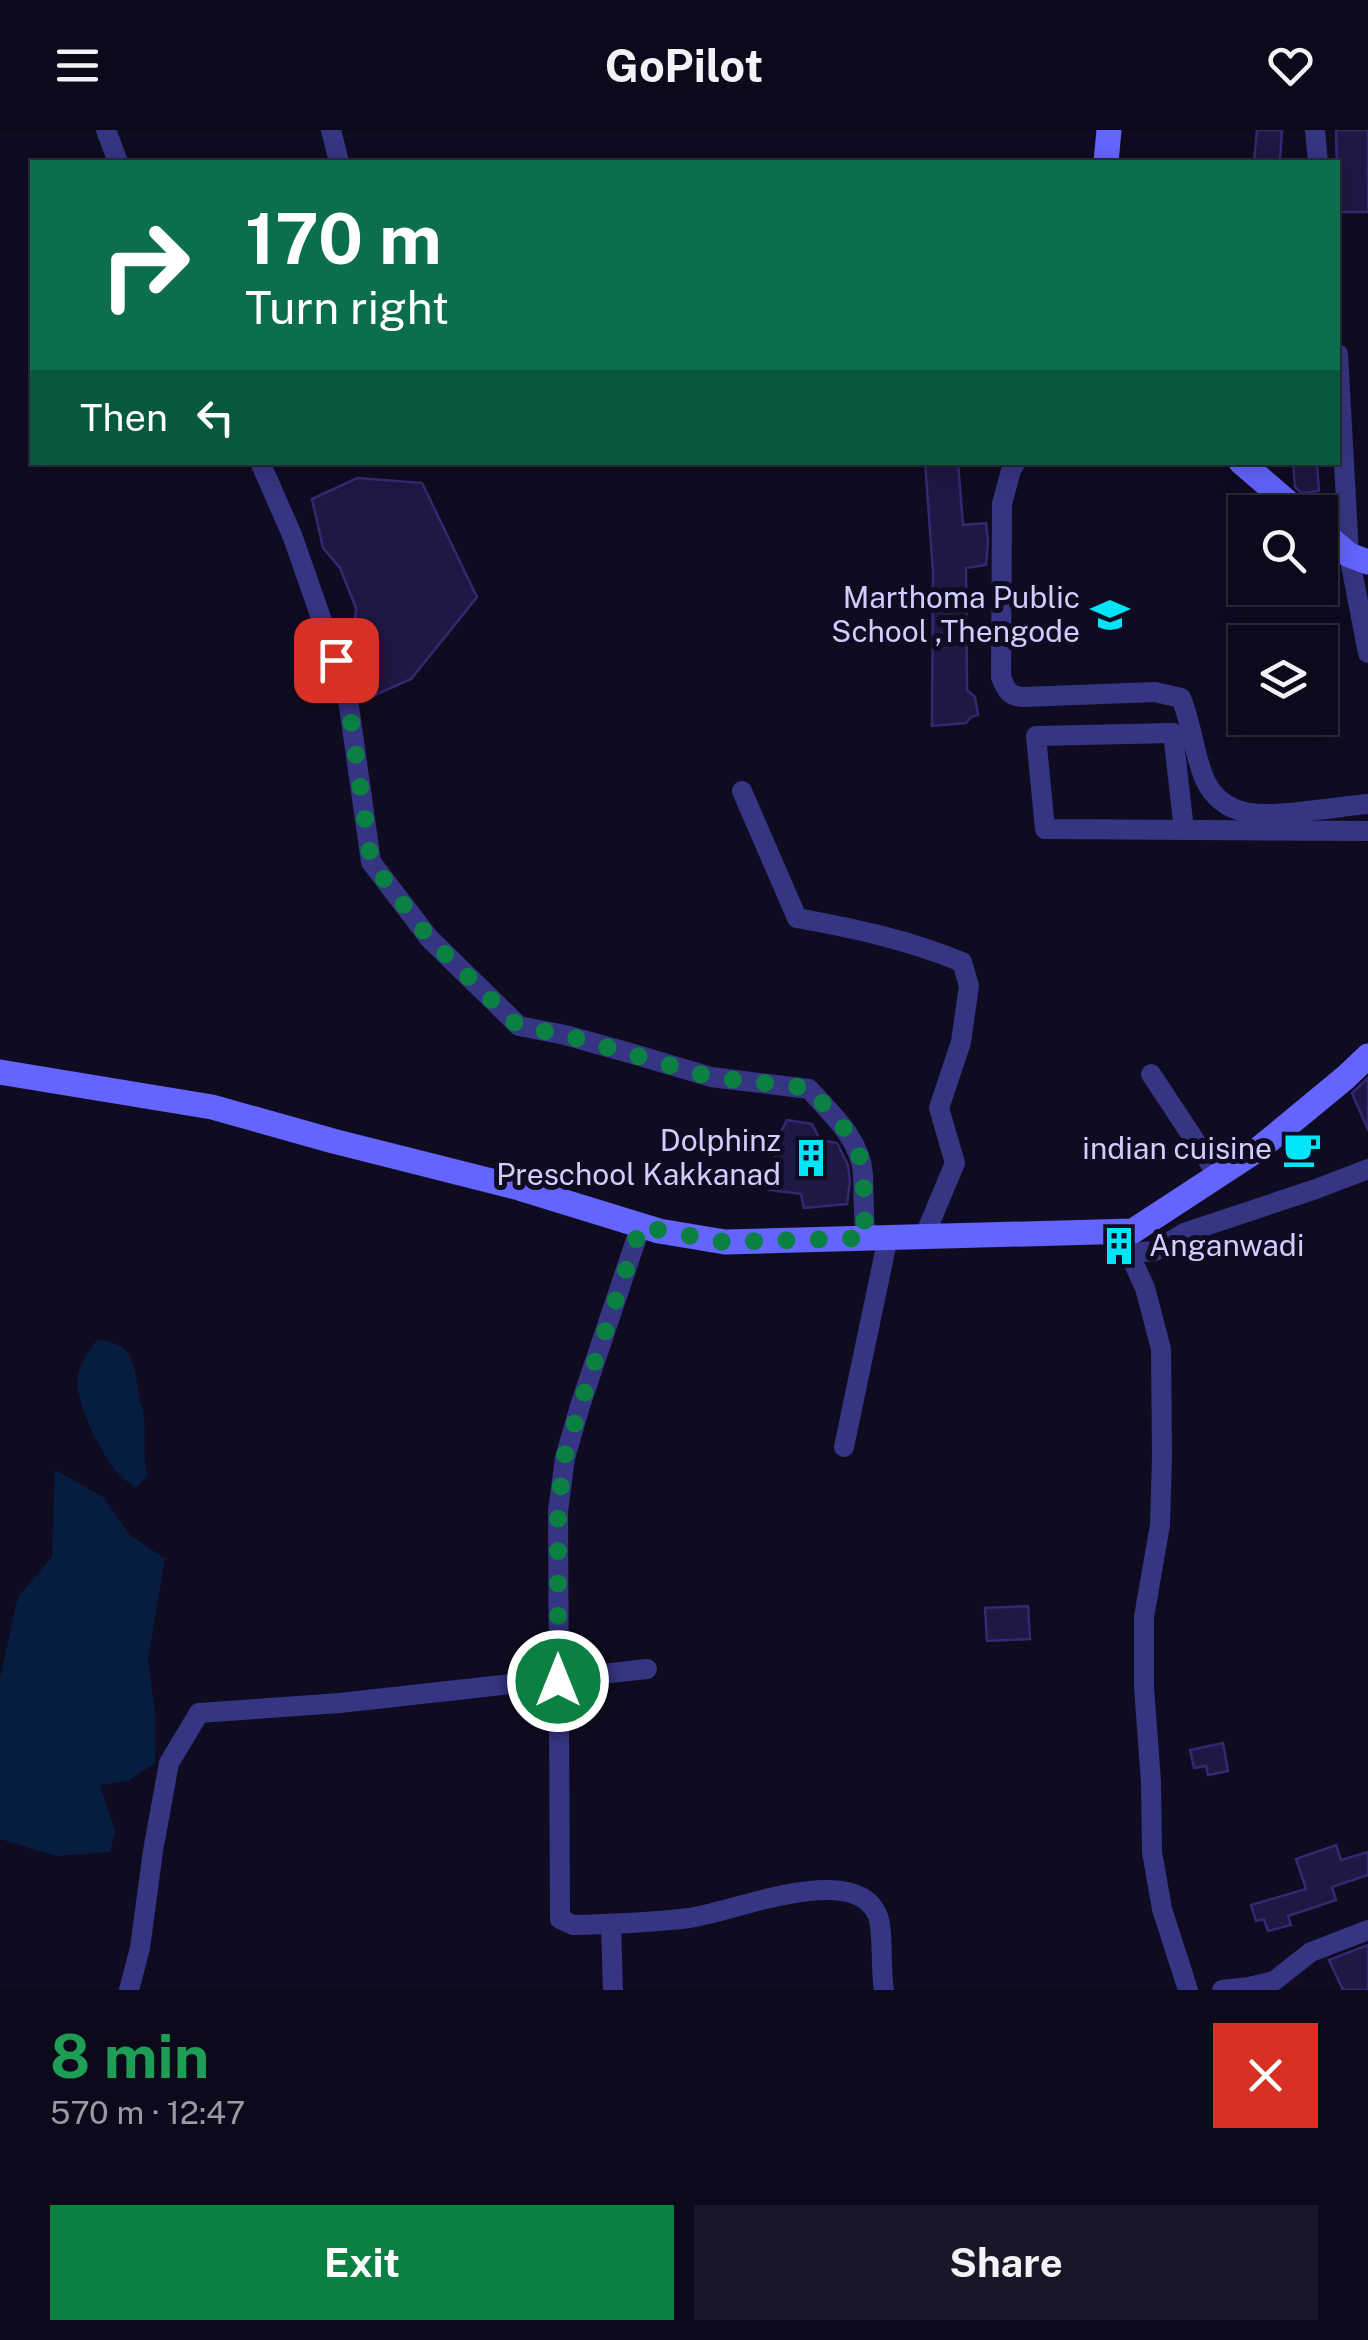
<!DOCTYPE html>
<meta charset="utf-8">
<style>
:root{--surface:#0b091a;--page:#191727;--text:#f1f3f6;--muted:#9a9aa2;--line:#2b2a39;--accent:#0b8043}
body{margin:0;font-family:"Public Sans",sans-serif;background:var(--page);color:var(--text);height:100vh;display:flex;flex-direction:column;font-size:38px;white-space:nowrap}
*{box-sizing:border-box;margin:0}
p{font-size:32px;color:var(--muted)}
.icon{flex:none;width:55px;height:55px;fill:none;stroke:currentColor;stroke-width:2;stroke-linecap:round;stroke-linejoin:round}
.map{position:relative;height:1860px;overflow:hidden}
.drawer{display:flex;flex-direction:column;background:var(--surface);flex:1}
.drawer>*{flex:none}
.banner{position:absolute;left:30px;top:30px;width:1310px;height:305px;border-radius:0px;box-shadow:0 5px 25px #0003,0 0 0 2px var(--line);background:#0b6e4f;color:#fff;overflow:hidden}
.controls{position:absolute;left:1228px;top:365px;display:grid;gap:20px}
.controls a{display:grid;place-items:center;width:110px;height:110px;border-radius:0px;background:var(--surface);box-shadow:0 5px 25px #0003,0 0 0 2px var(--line);font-size:50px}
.pin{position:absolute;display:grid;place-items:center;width:85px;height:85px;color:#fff;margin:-42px;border-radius:20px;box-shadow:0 5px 15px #0006}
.me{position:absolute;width:110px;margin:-55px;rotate:0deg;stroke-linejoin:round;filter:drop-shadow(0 0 8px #0008)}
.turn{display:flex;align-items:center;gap:35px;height:210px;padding:0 50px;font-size:45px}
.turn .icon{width:130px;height:130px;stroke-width:2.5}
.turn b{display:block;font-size:70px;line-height:85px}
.then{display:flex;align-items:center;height:95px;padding:0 50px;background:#0003;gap:20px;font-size:38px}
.round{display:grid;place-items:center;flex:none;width:105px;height:105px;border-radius:0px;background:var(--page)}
.summary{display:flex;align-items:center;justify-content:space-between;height:170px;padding:0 50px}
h1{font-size:60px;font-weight:700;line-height:75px;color:#1e9e55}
.cta{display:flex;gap:20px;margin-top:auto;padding:20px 50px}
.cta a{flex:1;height:115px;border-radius:0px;background:var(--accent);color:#fff;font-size:40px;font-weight:700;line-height:115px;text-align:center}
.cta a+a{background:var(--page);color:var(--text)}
header{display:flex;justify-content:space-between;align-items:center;height:130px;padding:0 50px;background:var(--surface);font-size:45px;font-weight:700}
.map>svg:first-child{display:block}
.water{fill:#071d40}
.building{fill:#1f1744;stroke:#352871;stroke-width:2.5}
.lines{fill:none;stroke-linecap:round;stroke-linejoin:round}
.minor{stroke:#363583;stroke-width:20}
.secondary{stroke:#6464ff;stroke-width:25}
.route{stroke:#0b8043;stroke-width:18;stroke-dasharray:0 32.4}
.labels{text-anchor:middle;stroke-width:10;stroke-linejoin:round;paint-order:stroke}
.poi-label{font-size:30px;fill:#d1cdff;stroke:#0f0c22;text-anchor:end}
</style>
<header><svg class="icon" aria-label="menu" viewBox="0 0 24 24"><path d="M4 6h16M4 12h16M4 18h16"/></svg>GoPilot<svg class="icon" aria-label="heart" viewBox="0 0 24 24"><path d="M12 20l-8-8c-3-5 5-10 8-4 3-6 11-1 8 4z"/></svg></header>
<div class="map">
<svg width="1368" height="1860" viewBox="0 0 1368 1860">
<rect width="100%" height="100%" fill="#0f0c22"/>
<g class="water">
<path d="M 97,1210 C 106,1210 120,1214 126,1221 C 137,1233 136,1252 139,1266 C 140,1274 142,1273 143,1282 C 147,1303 142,1324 147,1345 L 136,1358 C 129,1353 122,1348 117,1342 C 101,1323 73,1270 78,1245 C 81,1231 89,1221 97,1210 Z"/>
<polygon points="55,1340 103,1367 130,1405 165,1429 148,1528 155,1583 155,1633 128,1651 100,1655 115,1702 110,1722 56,1726 0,1709 0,1549 18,1467 52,1427"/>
</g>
<g class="building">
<polygon points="1257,0 1282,0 1280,32 1254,32"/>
<polygon points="1336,0 1368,0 1368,82 1338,82"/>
<polygon points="925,332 958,332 963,395 986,393 988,411 986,435 966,438 967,560 975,567 978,585 971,587 966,593 932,596 933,442"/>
<polygon points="1293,332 1317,332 1319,361 1301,363 1295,357"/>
<polygon points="357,348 422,353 477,467 411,549 362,571 359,542 352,527 356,478 340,438 323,418 312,369"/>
<polygon points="1368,948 1368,1000 1352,963"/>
<polygon points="787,990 812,994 820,1010 837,1013 848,1035 850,1051 847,1074 804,1078 801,1064 769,1060 778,1008"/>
<polygon points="1028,1476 1030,1509 987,1511 985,1478"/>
<polygon points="1223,1613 1228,1641 1208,1645 1206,1636 1194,1638 1190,1620"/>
<polygon points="1336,1715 1341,1730 1368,1722 1368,1745 1332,1757 1336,1770 1288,1786 1291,1795 1268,1801 1264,1789 1256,1791 1251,1775 1306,1759 1296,1729"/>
<polygon points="1368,1815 1368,1860 1343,1860 1329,1830"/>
</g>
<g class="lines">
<g class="minor">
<polyline points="106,0 118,32"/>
<polyline points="331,0 339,32"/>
<polyline points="1315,0 1318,32"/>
<polyline points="1338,224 1349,425 1368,523"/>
<path d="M 260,332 L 292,405 L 347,562 L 371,732 L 429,808 L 519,896 L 565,905 L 637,925 L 711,947 L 809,959 C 831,983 861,1010 863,1044 C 864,1066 863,1087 866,1108"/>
<path d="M 1016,332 L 1011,340 L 1002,374 L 1001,547 C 1006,560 1009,566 1023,567 L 1155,562 L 1181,568 C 1192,594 1194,625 1205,650 C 1225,692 1268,685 1307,681 C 1327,679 1348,676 1368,674"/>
<path d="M 742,661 L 797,788 C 857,799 905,809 962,832 L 969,856 L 961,912 L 939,978 L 955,1033 L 924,1107"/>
<polyline points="1184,700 1173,603 1036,606 1045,699 1368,701"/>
<polyline points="1151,944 1217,1044"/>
<path d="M 641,1095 L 580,1276 L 565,1328 L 558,1381 L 560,1789 L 573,1795 C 612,1794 651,1793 689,1788 C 731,1783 853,1730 877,1784 C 884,1797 880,1840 884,1860"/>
<polyline points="1130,1115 1129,1123 1155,1121 1184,1103 1316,1059 1368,1039"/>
<polyline points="1129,1123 1145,1158 1161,1219 1162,1327 1160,1395 1144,1487 1144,1557 1151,1652 1152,1722 1162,1779 1188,1860"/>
<polyline points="844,1317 888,1107"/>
<polyline points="611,1794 613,1860"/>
<polyline points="129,1860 140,1818 153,1721 169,1633 199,1583 340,1573 647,1539"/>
<polyline points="1222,1860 1249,1857 1274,1851 1311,1822 1368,1800"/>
</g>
<g class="secondary">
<polyline points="1106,32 1109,0"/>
<polyline points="1241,332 1299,382"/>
<polyline points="1320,400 1349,425 1368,432"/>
<polyline points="0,942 212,977 333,1011 519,1058 659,1101 725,1112 1133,1101 1260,1018 1346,947 1368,926"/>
</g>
</g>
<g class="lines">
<path class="route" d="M 336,530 L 347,562 L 371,732 L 429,808 L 518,896 L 565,905 L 710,947 L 809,958 C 831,983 861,1010 863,1044 C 865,1066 863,1087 866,1108 L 724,1112 L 659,1100 L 641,1095 L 580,1276 L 564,1328 L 558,1381 L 558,1551"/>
</g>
<defs>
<g id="school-bare" transform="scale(3)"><path d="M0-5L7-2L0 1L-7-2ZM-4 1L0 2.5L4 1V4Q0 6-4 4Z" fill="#00e6f8" stroke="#0f0c22" stroke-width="2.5" paint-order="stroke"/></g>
<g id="cafe-bare" transform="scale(3)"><path d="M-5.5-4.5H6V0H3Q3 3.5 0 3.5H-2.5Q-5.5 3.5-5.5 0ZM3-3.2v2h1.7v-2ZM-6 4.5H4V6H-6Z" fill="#00e6f8" stroke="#0f0c22" stroke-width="2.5" paint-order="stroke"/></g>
<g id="building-bare" transform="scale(3)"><path d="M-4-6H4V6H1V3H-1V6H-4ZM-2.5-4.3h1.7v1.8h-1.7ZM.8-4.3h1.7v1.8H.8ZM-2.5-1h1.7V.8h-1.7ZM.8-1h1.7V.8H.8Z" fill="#00e6f8" stroke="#0f0c22" stroke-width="2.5" paint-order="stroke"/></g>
</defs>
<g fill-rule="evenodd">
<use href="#school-bare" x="1110" y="485"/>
<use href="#cafe-bare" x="1302" y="1019"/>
<use href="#building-bare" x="811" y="1028"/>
<use href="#building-bare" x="1119" y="1116"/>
</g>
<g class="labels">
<g class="poi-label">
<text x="1080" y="478">Marthoma Public<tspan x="1080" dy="34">School ,Thengode</tspan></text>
<text x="781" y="1021">Dolphinz<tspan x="781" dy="34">Preschool Kakkanad</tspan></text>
<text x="1272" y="1029">indian cuisine</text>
<text x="1149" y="1126" text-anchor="start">Anganwadi</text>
</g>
</g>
</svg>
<div class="controls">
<a><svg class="icon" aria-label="search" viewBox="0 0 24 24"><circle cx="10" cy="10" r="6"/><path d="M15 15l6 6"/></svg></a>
<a><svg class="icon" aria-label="layers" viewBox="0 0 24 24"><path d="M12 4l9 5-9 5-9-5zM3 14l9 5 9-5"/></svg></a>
</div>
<div class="pin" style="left:336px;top:530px;background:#d93025"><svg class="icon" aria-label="arrive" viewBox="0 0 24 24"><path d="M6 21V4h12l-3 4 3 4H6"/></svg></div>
<svg class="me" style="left:558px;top:1551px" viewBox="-20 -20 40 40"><circle r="17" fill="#0b8043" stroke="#fff" stroke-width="3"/><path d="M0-11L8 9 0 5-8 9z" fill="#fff"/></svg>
<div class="banner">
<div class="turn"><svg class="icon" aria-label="right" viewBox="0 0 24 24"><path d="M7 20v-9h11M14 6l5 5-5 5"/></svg><div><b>170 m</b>Turn right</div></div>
<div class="then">Then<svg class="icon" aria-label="left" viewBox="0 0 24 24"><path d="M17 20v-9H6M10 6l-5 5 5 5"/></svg></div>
</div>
</div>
<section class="drawer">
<div class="summary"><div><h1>8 min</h1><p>570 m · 12:47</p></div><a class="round" style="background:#d93025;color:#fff"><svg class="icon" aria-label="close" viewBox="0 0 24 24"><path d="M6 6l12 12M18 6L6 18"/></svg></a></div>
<div class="cta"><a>Exit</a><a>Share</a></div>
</section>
